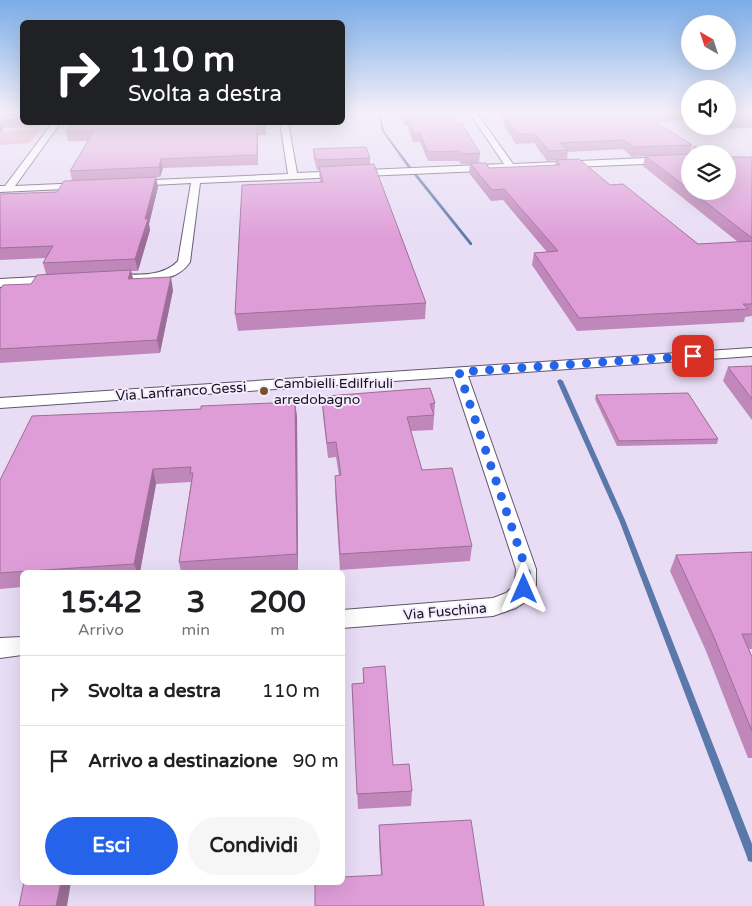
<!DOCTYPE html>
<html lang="it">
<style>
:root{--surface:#fff;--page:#f6f6f6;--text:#202124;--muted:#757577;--line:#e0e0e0;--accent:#2563eb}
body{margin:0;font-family:"Varela Round",sans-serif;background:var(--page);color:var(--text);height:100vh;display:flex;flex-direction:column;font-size:19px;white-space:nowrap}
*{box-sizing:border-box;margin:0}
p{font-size:16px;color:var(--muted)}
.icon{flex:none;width:28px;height:28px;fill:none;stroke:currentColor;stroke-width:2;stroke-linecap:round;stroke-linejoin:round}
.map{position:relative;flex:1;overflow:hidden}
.side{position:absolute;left:20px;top:570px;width:325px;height:315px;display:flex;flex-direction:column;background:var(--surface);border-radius:8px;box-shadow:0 5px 20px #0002}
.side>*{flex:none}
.banner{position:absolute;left:20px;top:20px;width:325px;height:105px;border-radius:8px;box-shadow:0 5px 20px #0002;background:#202124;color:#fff;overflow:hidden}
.needle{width:32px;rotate:321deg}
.buttons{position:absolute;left:681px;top:15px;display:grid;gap:10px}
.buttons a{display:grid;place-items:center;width:55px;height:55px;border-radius:50%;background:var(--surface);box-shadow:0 5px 20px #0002;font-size:25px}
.pin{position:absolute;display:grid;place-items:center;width:42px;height:42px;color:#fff;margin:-21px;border-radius:10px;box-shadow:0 2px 8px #0006}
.me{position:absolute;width:55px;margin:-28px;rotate:0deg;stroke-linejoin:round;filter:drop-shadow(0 0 4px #0008)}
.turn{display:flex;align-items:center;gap:18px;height:105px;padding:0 25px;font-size:22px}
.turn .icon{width:65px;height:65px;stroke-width:2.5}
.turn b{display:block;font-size:35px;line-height:42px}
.eta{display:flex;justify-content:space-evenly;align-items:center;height:85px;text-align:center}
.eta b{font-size:30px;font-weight:700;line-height:35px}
.cta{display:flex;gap:10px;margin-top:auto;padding:10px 25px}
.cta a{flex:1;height:58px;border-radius:30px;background:var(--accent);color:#fff;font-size:20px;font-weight:700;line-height:58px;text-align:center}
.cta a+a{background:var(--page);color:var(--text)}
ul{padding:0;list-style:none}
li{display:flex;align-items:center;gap:15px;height:70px;padding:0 25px;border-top:1px solid var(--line)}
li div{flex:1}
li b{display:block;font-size:19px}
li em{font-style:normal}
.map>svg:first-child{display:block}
.green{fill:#ed9fbd}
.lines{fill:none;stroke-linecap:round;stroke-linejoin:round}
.stream{fill:#5a78a9;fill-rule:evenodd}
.street-casing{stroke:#61576c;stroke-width:2}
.street{fill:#fff;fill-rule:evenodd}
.wall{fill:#c087ba;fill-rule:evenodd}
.shaded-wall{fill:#9c6e97}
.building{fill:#df9dd8;stroke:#9c6e97}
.route{stroke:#2563eb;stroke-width:9;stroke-dasharray:0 16.2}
.poi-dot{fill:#76522b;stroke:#f4ebff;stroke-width:2}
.labels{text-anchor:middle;stroke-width:4;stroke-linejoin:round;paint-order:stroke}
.poi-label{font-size:14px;fill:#17131c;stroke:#f4ebff;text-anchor:start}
.street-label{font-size:14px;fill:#17131c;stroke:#f4ebff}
</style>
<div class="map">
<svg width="752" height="906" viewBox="0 0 752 906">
<rect width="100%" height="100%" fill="#e8ddf5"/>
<polygon class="green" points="41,129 29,143 0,145 0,131"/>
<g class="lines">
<g class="stream">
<polygon points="378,112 380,112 384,131 411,167 411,169 409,169 382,131"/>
<polygon points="414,173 416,173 472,243 472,245 470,245 414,175"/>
<polygon points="560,379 563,381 625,520 752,844 752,862 748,861 747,857 619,520 557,381"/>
</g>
<g class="street-casing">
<g id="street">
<path d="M 469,112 L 476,112 L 513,164 L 690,156 L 690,162 L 200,183 L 190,262 C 186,268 181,272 175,275 C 163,280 112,287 104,278 L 110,274 C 132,274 161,279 178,261 L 191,183 L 134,186 L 131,185 L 131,181 L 288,174 L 280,122 L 288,122 L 297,173 L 504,164 Z"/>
<polygon points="53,122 61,122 15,186 83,183 86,184 86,188 0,192 0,186 5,186"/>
<polygon points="57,276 61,277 63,280 61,283 0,287 0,279"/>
<polygon points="752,348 752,356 468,376 536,569 536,585 527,601 516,608 493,616 342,628 342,610 493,598 506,593 515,585 516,569 453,377 0,408 0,398"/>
<polygon points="22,637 22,655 0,658 0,638"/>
</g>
</g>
<use href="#street" class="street"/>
</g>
<g class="wall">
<polygon points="0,112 22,112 22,122 41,122 37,127 4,128 0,133"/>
<path d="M 399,112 L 451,112 L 457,124 L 480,153 L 479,163 L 489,168 L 555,165 L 556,160 L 547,161 L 534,143 L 516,144 L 503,125 L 504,121 L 498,112 L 690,112 L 690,120 L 655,122 L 692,145 L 690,154 L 690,191 L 728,191 L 752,157 L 752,316 L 745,317 L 744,322 L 577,331 L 532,265 L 534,253 L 547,252 L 503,200 L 491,201 L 469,173 L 470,164 L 461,164 L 459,161 L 428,161 L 420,142 L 413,142 L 407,125 L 404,125 ZM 623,149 L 632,157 L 645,156 L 643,166 L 738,242 L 698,244 L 610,185 L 567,159 L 568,152 Z"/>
<polygon points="728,112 752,112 752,128 720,129 714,126 728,126"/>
<polygon points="266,122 266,135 258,135 258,165 163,168 160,177 156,177 158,187 149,224 150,230 138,271 131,271 133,279 173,290 160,353 0,363 0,290 31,284 46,274 43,263 46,258 0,260 0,194 57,192 72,180 70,171 88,141 68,141 66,132"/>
<polygon points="313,149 370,158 370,164 426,303 425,319 238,331 235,314 320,182 319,170 317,170 314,159"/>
<polygon points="752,366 752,420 723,381 728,367"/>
<polygon points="596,395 718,439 717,444 617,446 595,399"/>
<polygon points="327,396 435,403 433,430 411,431 422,470 472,546 470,561 340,570 335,491 339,476 336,457 328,458 323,415 322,400 327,400"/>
<polygon points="297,416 298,570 263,572 181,572 179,562 191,482 156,484 140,572 22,572 22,587 0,589 0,480"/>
<polygon points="752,552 752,649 749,649 752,657 752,758 748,758 706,651 670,571 676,555"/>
<polygon points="363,668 393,765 412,791 411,806 358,809 352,684 363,683"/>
<polygon points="379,825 484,906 381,875 379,844"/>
</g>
<g class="shaded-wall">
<polygon points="1,120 4,128 0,133 0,121"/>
<polygon points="36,122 41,122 37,127"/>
<polygon points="257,126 258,135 258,165 257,155"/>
<polygon points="161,159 163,168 160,177 159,167"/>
<polygon points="156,177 158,187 149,224 150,230 138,271 135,259"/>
<polygon points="131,270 134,283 128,279"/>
<polygon points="171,277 173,290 160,353 157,340"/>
<polygon points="295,402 297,416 298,570 297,554"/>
<polygon points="153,469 156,484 140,572 137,572 134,564"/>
<polygon points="61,882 71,882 67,906 56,906"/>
</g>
<g class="building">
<polygon points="0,112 22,112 22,119 1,120 0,121"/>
<polygon points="402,112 451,112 457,124 462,124 480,153 462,154 459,151 428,152 420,133 414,133 407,116 404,117"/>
<polygon points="505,112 640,112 692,145 634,147 624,140 560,143 568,150 549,151 535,134 517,134 504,116 507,115"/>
<polygon points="641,112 674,112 643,114"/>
<polygon points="728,112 752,112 752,119 728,120"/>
<polygon points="73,122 265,122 266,126 257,126 257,155 161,159 159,167 70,171 94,131 66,132"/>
<polygon points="694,146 707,154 693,154"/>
<polygon points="366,147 370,158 316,160 313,149"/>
<polygon points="690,154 690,190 645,156"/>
<polygon points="728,157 752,157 752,238 691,191 728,191"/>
<polygon points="579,159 610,185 623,184 698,244 752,241 752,304 743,304 748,309 579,318 534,253 558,251 504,189 492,190 470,163 486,163 489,168 560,165 556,160"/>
<polygon points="374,164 426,303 235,314 242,185 323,182 319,167"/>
<polygon points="156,177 145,219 148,219 135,259 43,263 53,246 0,248 0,194 57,192 64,181"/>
<polygon points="131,270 128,279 171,277 157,340 0,349 0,290 3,285 31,284 37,275"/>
<polygon points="752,366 752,399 728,367"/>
<polygon points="430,388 435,403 430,404 434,415 407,417 422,470 452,468 472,546 340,554 335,476 341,475 336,442 327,443 322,400 328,400 327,396"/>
<polygon points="688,393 718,439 619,441 596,395"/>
<polygon points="295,402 297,554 179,562 193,473 190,473 191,467 153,469 134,564 0,573 0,480 32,416 201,409 201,406"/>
<polygon points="752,552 752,634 742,634 752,657 752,731 713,635 676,555"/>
<polygon points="385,666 393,765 409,764 412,791 357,794 352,684 364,683 363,668"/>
<polygon points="471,820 484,906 315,906 315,882 342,882 342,877 382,875 379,825"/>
<polygon points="24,882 61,882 56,906 19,906"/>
</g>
<linearGradient id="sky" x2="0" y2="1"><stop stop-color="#7aade7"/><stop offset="0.47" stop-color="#f5f0fa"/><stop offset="1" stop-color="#f5f0fa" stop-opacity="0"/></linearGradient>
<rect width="752" height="239" fill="url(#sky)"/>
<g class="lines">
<polyline class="route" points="524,589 527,579 526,569 459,372 693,356"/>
</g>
<circle class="poi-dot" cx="264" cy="391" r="5"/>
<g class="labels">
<g class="poi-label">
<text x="274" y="388">Cambielli Edilfriuli<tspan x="274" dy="16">arredobagno</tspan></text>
</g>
<g class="street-label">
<text transform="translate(181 391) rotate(-4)" y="5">Via Lanfranco Gessi</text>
<text transform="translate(445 611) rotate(-5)" y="5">Via Fuschina</text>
</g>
</g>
</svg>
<div class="buttons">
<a><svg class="needle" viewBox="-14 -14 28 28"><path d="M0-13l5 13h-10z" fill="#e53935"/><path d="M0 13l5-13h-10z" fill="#757577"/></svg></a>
<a><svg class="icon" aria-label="sound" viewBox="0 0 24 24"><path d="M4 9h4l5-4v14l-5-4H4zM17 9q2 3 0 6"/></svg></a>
<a><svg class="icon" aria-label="layers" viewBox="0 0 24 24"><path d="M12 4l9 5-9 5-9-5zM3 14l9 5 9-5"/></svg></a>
</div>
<div class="pin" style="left:693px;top:356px;background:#d93025"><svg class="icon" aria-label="arrive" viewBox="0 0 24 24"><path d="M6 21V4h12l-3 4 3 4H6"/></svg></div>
<svg class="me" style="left:524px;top:589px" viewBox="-20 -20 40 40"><path d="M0-17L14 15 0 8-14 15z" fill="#2563eb" stroke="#fff" stroke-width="4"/></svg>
<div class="banner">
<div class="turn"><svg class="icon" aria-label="right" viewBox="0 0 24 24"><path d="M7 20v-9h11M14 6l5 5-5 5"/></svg><div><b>110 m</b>Svolta a destra</div></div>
</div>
<section class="side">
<div class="eta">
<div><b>15:42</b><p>Arrivo</p></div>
<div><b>3</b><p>min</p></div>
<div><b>200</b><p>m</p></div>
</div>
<ul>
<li><svg class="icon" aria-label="right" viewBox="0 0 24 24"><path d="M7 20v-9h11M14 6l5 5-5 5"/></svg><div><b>Svolta a destra</b></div><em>110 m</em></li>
<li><svg class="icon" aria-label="arrive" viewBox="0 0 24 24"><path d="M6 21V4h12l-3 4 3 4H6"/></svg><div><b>Arrivo a destinazione</b></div><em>90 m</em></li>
</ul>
<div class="cta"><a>Esci</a><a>Condividi</a></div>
</section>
</div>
